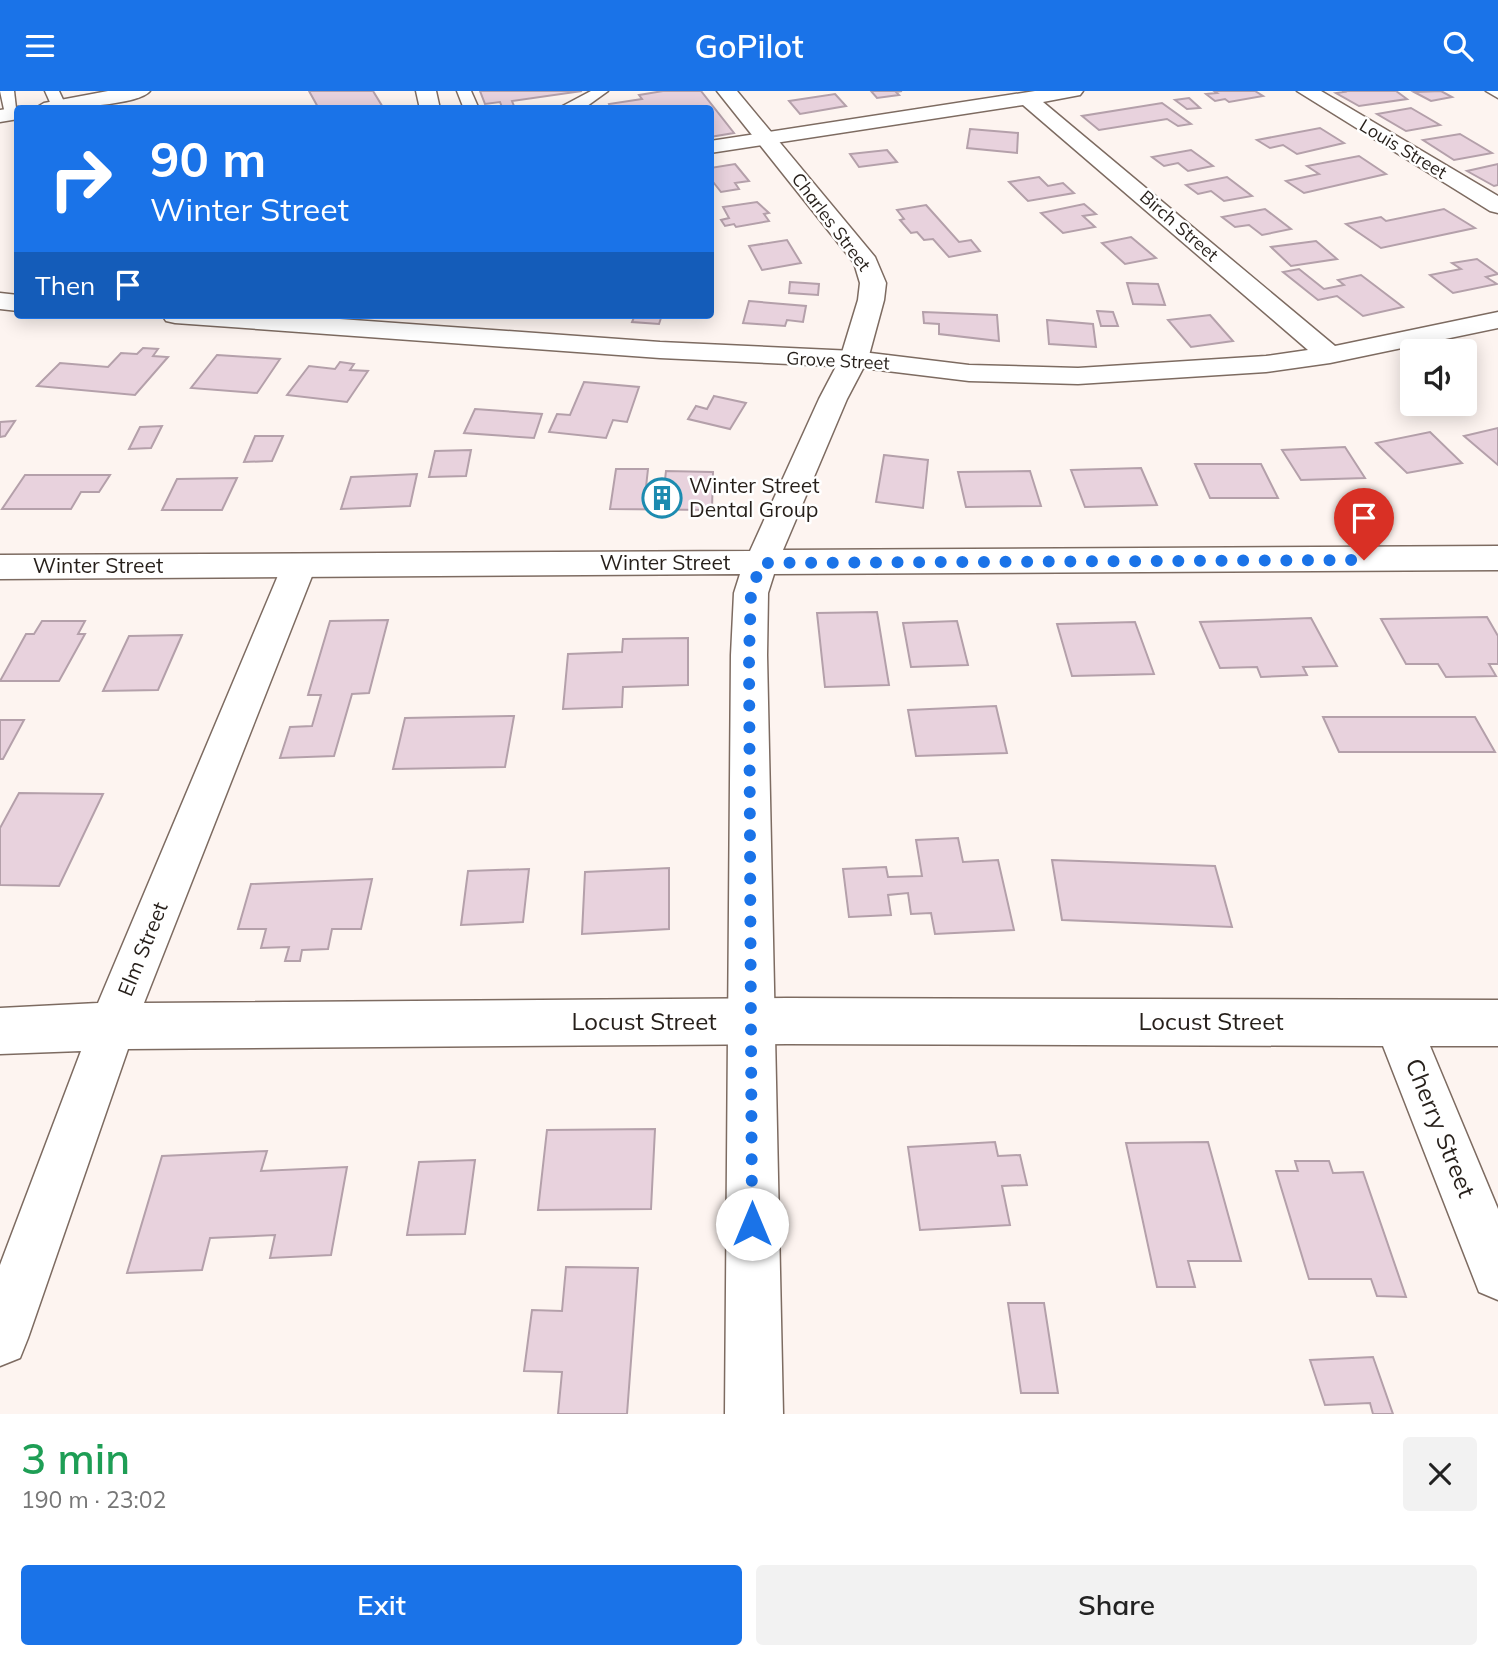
<!DOCTYPE html>
<meta charset="utf-8">
<style>
:root{--surface:#fff;--page:#f2f2f2;--text:#222;--muted:#767676;--accent:#1a73e8}
body{margin:0;font-family:Mulish,sans-serif;background:var(--page);color:var(--text);height:100vh;display:flex;flex-direction:column;font-size:26px;white-space:nowrap}
*{box-sizing:border-box;margin:0}
p{font-size:23px;color:var(--muted)}
.icon{flex:none;width:38px;height:38px;fill:none;stroke:currentColor;stroke-width:2;stroke-linecap:round;stroke-linejoin:round}
.map{position:relative;height:1323px;overflow:hidden}
.details{display:flex;flex-direction:column;background:var(--surface);flex:1}
.details>*{flex:none}
.top-card{position:absolute;left:14px;top:14px;width:700px;height:214px;border-radius:7px;box-shadow:0 4px 18px #0003;background:#1a73e8;color:#fff;overflow:hidden}
.controls{position:absolute;left:1400px;top:248px;display:grid;gap:14px}
.controls a{display:grid;place-items:center;width:77px;height:77px;border-radius:7px;background:var(--surface);box-shadow:0 4px 18px #0003;font-size:35px}
.pin{position:absolute;display:grid;place-items:center;width:60px;height:60px;color:#fff;margin:-72px -30px;border-radius:50% 50% 50% 0;rotate:-45deg;box-shadow:0 0 7px #0007}
.pin .icon{rotate:45deg}
.me{position:absolute;width:77px;margin:-38px;rotate:0deg;stroke-linejoin:round;filter:drop-shadow(0 0 5px #0008)}
.turn{display:flex;align-items:center;gap:24px;height:147px;padding:0 21px;font-size:32px}
.turn .icon{width:91px;height:91px;stroke-width:2.5}
.turn b{display:block;font-size:49px;line-height:60px}
.then{display:flex;align-items:center;height:66px;padding:0 21px;background:#0003;gap:14px;font-size:26px}
.round{display:grid;place-items:center;flex:none;width:74px;height:74px;border-radius:7px;background:var(--page)}
.headline{display:flex;align-items:center;justify-content:space-between;height:119px;padding:0 21px}
h1{font-size:42px;font-weight:600;line-height:52px;color:#1e9e55}
.primary-button{display:flex;gap:14px;margin-top:auto;padding:14px 21px}
.primary-button a{flex:1;height:80px;border-radius:7px;background:var(--accent);color:#fff;font-size:28px;font-weight:600;line-height:80px;text-align:center}
.primary-button a+a{background:var(--page);color:var(--text)}
header{display:flex;justify-content:space-between;align-items:center;height:91px;padding:0 21px;background:var(--accent);color:#fff;font-size:32px;font-weight:600}
.map>svg:first-child{display:block}
.building{fill:#e8d2dd;stroke:#b4a0aa;stroke-width:2}
.lines{fill:none;stroke-linecap:round;stroke-linejoin:round}
.service-casing{stroke:#7d6b61;stroke-width:3}
.minor-casing{stroke:#7d6b61;stroke-width:3}
.tertiary-casing{stroke:#7d6b61;stroke-width:3}
.secondary-casing{stroke:#7d6b61;stroke-width:3}
.service{fill:#fff;fill-rule:evenodd}
.minor{fill:#fff;fill-rule:evenodd}
.tertiary{fill:#fff;fill-rule:evenodd}
.secondary{fill:#fff;fill-rule:evenodd}
.route{stroke:#1a73e8;stroke-width:12;stroke-dasharray:0 21.6}
.labels{text-anchor:middle;stroke-width:5;stroke-linejoin:round;paint-order:stroke}
.far-street-label{font-size:18px;fill:#261f1a;stroke:#fff}
.poi-label{font-size:21px;fill:#261f1a;stroke:#fff;text-anchor:start}
.street-label{font-size:21px;fill:#261f1a;stroke:#fff}
.near-street-label{font-size:24px;fill:#261f1a;stroke:#fff}
</style>
<header><svg class="icon" aria-label="menu" viewBox="0 0 24 24"><path d="M4 6h16M4 12h16M4 18h16"/></svg>GoPilot<svg class="icon" aria-label="search" viewBox="0 0 24 24"><circle cx="10" cy="10" r="6"/><path d="M15 15l6 6"/></svg></header>
<div class="map">
<svg width="1498" height="1323" viewBox="0 0 1498 1323">
<rect width="100%" height="100%" fill="#fdf4f0"/>
<g class="building">
<polygon points="309,0 373,0 384,18 319,18"/>
<polygon points="480,0 582,0 512,10 514,15 502,16 500,11 485,13"/>
<polygon points="663,0 701,0 734,42 710,46 710,18 611,18 609,13 642,8 639,4"/>
<polygon points="871,0 902,0 896,1 899,4 877,7"/>
<polygon points="1214,0 1255,0 1263,5 1229,11 1225,8 1215,10 1206,3 1217,2"/>
<polygon points="1342,0 1396,0 1407,8 1359,15 1336,2 1344,1"/>
<polygon points="1441,0 1452,6 1431,10 1414,1"/>
<polygon points="835,3 846,15 800,23 789,10"/>
<polygon points="1189,7 1200,17 1187,18 1175,9"/>
<polygon points="1162,12 1191,33 1178,35 1167,28 1099,39 1082,25"/>
<polygon points="1411,17 1440,34 1406,40 1377,23"/>
<polygon points="1320,37 1344,52 1297,63 1283,54 1270,57 1257,49"/>
<polygon points="970,38 1018,42 1017,62 967,57"/>
<polygon points="1460,43 1492,62 1454,69 1423,49"/>
<polygon points="887,59 897,71 859,76 850,63"/>
<polygon points="1191,59 1213,75 1188,80 1178,72 1164,75 1152,66"/>
<polygon points="1359,65 1386,83 1304,102 1286,90 1319,83 1307,75"/>
<polygon points="735,73 749,90 735,92 739,98 721,101 710,87 710,77"/>
<polygon points="1498,73 1498,94 1494,95 1467,80"/>
<polygon points="1039,86 1048,95 1063,92 1074,102 1028,110 1009,91"/>
<polygon points="1227,86 1252,105 1224,110 1211,100 1198,103 1186,94"/>
<polygon points="757,111 769,122 764,123 769,130 736,136 734,133 725,135 721,129 729,127 723,116"/>
<polygon points="1084,113 1096,123 1083,125 1095,136 1063,142 1041,122"/>
<polygon points="926,114 959,151 971,149 980,160 949,166 933,148 924,149 917,141 911,142 900,129 904,128 897,119"/>
<polygon points="1265,118 1291,138 1262,144 1249,134 1235,136 1222,126"/>
<polygon points="1444,118 1475,137 1381,157 1346,133 1381,126 1386,130"/>
<polygon points="1131,146 1156,167 1125,173 1102,152"/>
<polygon points="787,149 801,172 762,179 749,155"/>
<polygon points="1316,150 1337,168 1291,175 1271,156"/>
<polygon points="1477,168 1498,183 1486,186 1497,193 1453,202 1430,184 1461,178 1452,172"/>
<polygon points="1299,178 1324,198 1344,194 1338,189 1361,184 1403,216 1363,225 1337,205 1318,209 1283,181"/>
<polygon points="790,191 819,193 818,204 789,202"/>
<polygon points="1127,192 1158,193 1165,214 1133,213"/>
<polygon points="749,210 806,215 803,231 787,229 785,235 743,232"/>
<polygon points="1097,220 1113,221 1118,235 1101,235"/>
<polygon points="923,221 997,224 999,250 939,243 939,233 924,232"/>
<polygon points="635,224 669,224 668,227 661,227 659,233 632,231"/>
<polygon points="1210,224 1233,250 1191,256 1168,229"/>
<polygon points="1047,229 1093,233 1096,256 1049,253"/>
<polygon points="143,257 158,258 153,265 168,266 135,304 37,295 60,272 108,276 121,262 137,263"/>
<polygon points="217,264 280,268 257,302 191,297"/>
<polygon points="340,271 354,273 350,279 368,280 347,311 287,304 309,275 335,278"/>
<polygon points="584,291 639,296 627,331 613,329 606,347 549,341 557,323 570,324"/>
<polygon points="714,305 746,312 730,338 688,328 696,315 707,318"/>
<polygon points="475,318 542,323 534,347 464,342"/>
<polygon points="15,330 5,345 0,346 0,331"/>
<polygon points="162,335 151,357 129,358 140,336"/>
<polygon points="1498,337 1498,374 1464,345"/>
<polygon points="1430,341 1462,372 1407,382 1376,352"/>
<polygon points="255,345 283,345 272,370 244,371"/>
<polygon points="1345,356 1365,387 1301,389 1282,359"/>
<polygon points="471,359 466,385 429,386 435,360"/>
<polygon points="884,364 928,369 923,417 876,411"/>
<polygon points="1195,373 1261,373 1278,407 1210,407"/>
<polygon points="1141,377 1157,414 1085,416 1071,379"/>
<polygon points="616,378 648,378 646,396 664,397 666,380 713,381 712,419 610,418"/>
<polygon points="1030,380 1041,415 966,416 958,381"/>
<polygon points="417,383 410,415 341,418 351,386"/>
<polygon points="25,384 110,384 99,401 81,401 71,418 2,418"/>
<polygon points="237,387 222,419 162,419 177,388"/>
<polygon points="877,521 889,594 825,596 817,522"/>
<polygon points="1487,526 1498,545 1498,573 1489,573 1496,585 1446,586 1438,573 1406,573 1381,528"/>
<polygon points="1311,527 1337,575 1303,576 1307,584 1261,586 1257,576 1220,577 1200,531"/>
<polygon points="388,529 369,602 352,603 334,665 280,667 290,636 312,635 321,604 308,604 330,530"/>
<polygon points="42,530 85,530 78,543 85,543 59,590 0,590 26,543 34,543"/>
<polygon points="957,530 968,574 911,576 903,532"/>
<polygon points="1135,531 1154,583 1072,585 1057,533"/>
<polygon points="182,544 158,599 103,600 129,545"/>
<polygon points="688,547 688,594 623,596 622,616 563,618 568,563 622,561 623,548"/>
<polygon points="996,615 1007,662 916,665 908,619"/>
<polygon points="514,625 505,676 393,678 405,627"/>
<polygon points="1323,626 1475,626 1495,661 1339,661"/>
<polygon points="0,629 24,629 3,668 0,668"/>
<polygon points="19,702 103,703 59,795 0,794 0,737"/>
<polygon points="958,747 963,771 998,769 1014,839 935,843 931,822 911,823 908,802 888,804 891,824 849,826 843,778 886,776 888,786 922,785 916,749"/>
<polygon points="1052,769 1215,775 1232,836 1062,829"/>
<polygon points="669,777 669,838 582,843 585,781"/>
<polygon points="529,778 523,831 461,834 468,780"/>
<polygon points="372,788 361,838 332,838 328,858 302,859 300,870 285,870 289,856 261,857 266,838 238,838 251,793"/>
<polygon points="655,1038 651,1118 538,1119 547,1039"/>
<polygon points="995,1051 998,1065 1020,1064 1027,1094 1002,1095 1010,1134 920,1139 908,1056"/>
<polygon points="1208,1051 1241,1170 1188,1170 1195,1196 1157,1196 1126,1052"/>
<polygon points="267,1060 261,1080 347,1076 331,1164 270,1167 275,1144 210,1147 202,1179 127,1182 162,1065"/>
<polygon points="475,1069 465,1143 407,1144 419,1071"/>
<polygon points="1295,1070 1329,1070 1333,1082 1363,1081 1406,1206 1377,1205 1371,1188 1309,1188 1276,1080 1298,1080"/>
<polygon points="566,1176 638,1177 627,1323 558,1323 562,1281 524,1280 532,1219 562,1220"/>
<polygon points="1008,1212 1044,1212 1058,1302 1021,1302"/>
<polygon points="1373,1266 1393,1323 1373,1323 1370,1312 1325,1314 1310,1269"/>
</g>
<g class="lines">
<g class="service-casing">
<g id="service">
<polygon points="0,0 14,0 17,26 12,27 5,23"/>
<polygon points="45,0 59,0 66,15 65,18 53,18"/>
<polygon points="457,0 471,0 479,18 464,18"/>
<polygon points="591,0 608,0 583,18 557,18"/>
<polygon points="1486,0 1498,0 1498,7"/>
</g>
</g>
<g class="minor-casing">
<g id="minor">
<polygon points="416,0 436,0 440,18 420,18"/>
<polygon points="1035,0 1083,0 1080,4 1043,11 1335,255 1498,221 1498,237 1330,272 1266,281 1078,293 969,290 854,276 660,267 175,232 166,230 162,224 284,224 660,251 854,260 969,274 1078,277 1266,265 1308,259 1023,14 710,62 710,50"/>
<polygon points="1297,0 1321,0 1498,105 1498,122 1490,120"/>
<polygon points="0,202 18,204 18,220 0,218"/>
<polygon points="299,463 311,467 316,475 144,912 787,907 1498,909 1498,955 1430,955 1498,1118 1498,1209 1479,1201 1383,955 787,953 128,958 28,1247 20,1267 0,1275 0,1174 81,960 0,963 0,917 98,912 282,475 287,467"/>
</g>
</g>
<g class="tertiary-casing">
<polygon id="tertiary" points="717,0 737,0 875,166 886,192 884,209 868,268 847,308 783,459 1498,455 1498,479 774,483 768,502 767,564 783,1323 725,1323 731,564 734,502 740,483 0,488 0,464 750,460 819,308 840,268 858,209 860,192 854,172"/>
</g>
<g class="secondary-casing">
<g id="secondary">
<path d="M 108,0 L 150,0 C 138,15 56,18 34,18 L 44,12 Z"/>
<polygon points="18,16 24,18 18,18 18,28 0,31 0,19"/>
</g>
</g>
<use href="#service" class="service"/>
<use href="#minor" class="minor"/>
<use href="#tertiary" class="tertiary"/>
<use href="#secondary" class="secondary"/>
</g>
<g class="lines">
<polyline class="route" points="752,1133 749,564 751,502 761,472 1364,469"/>
</g>
<defs>
<g id="building-ring" transform="scale(2.0125)"><circle r="9.5" fill="#fff" stroke="#1c8bb0" stroke-width="1.5"/><path d="M-4-6H4V6H1V3H-1V6H-4ZM-2.5-4.3h1.7v1.8h-1.7ZM.8-4.3h1.7v1.8H.8ZM-2.5-1h1.7V.8h-1.7ZM.8-1h1.7V.8H.8Z" fill="#1c8bb0"/></g>
</defs>
<g fill-rule="evenodd">
<use href="#building-ring" x="662" y="407"/>
</g>
<g class="labels">
<g class="far-street-label">
<text transform="translate(1403 58) rotate(31)" y="6">Louis Street</text>
<text transform="translate(831 131) rotate(53)" y="6">Charles Street</text>
<text transform="translate(1179 135) rotate(41)" y="6">Birch Street</text>
<text transform="translate(838 270) rotate(3)" y="6">Grove Street</text>
</g>
<g class="poi-label">
<text x="689" y="402">Winter Street<tspan x="689" dy="24">Dental Group</tspan></text>
</g>
<g class="street-label">
<text x="665" y="479">Winter Street</text>
<text x="98" y="482">Winter Street</text>
<text transform="translate(143 858) rotate(-68)" y="7">Elm Street</text>
</g>
<g class="near-street-label">
<text x="644" y="939">Locust Street</text>
<text x="1211" y="939">Locust Street</text>
<text transform="translate(1440 1037) rotate(68)" y="8">Cherry Street</text>
</g>
</g>
</svg>
<div class="controls">
<a><svg class="icon" aria-label="sound" viewBox="0 0 24 24"><path d="M4 9h4l5-4v14l-5-4H4zM17 9q2 3 0 6"/></svg></a>
</div>
<div class="pin" style="left:1364px;top:469px;background:#d93025"><svg class="icon" aria-label="arrive" viewBox="0 0 24 24"><path d="M6 21V4h12l-3 4 3 4H6"/></svg></div>
<svg class="me" style="left:752px;top:1133px" viewBox="-20 -20 40 40"><circle r="19" fill="#fff"/><path d="M0-13L10 11 0 6-10 11z" fill="#1a73e8"/></svg>
<div class="top-card">
<div class="turn"><svg class="icon" aria-label="right" viewBox="0 0 24 24"><path d="M7 20v-9h11M14 6l5 5-5 5"/></svg><div><b>90 m</b>Winter Street</div></div>
<div class="then">Then<svg class="icon" aria-label="arrive" viewBox="0 0 24 24"><path d="M6 21V4h12l-3 4 3 4H6"/></svg></div>
</div>
</div>
<section class="details">
<div class="headline"><div><h1>3 min</h1><p>190 m · 23:02</p></div><a class="round"><svg class="icon" aria-label="close" viewBox="0 0 24 24"><path d="M6 6l12 12M18 6L6 18"/></svg></a></div>
<div class="primary-button"><a>Exit</a><a>Share</a></div>
</section>
